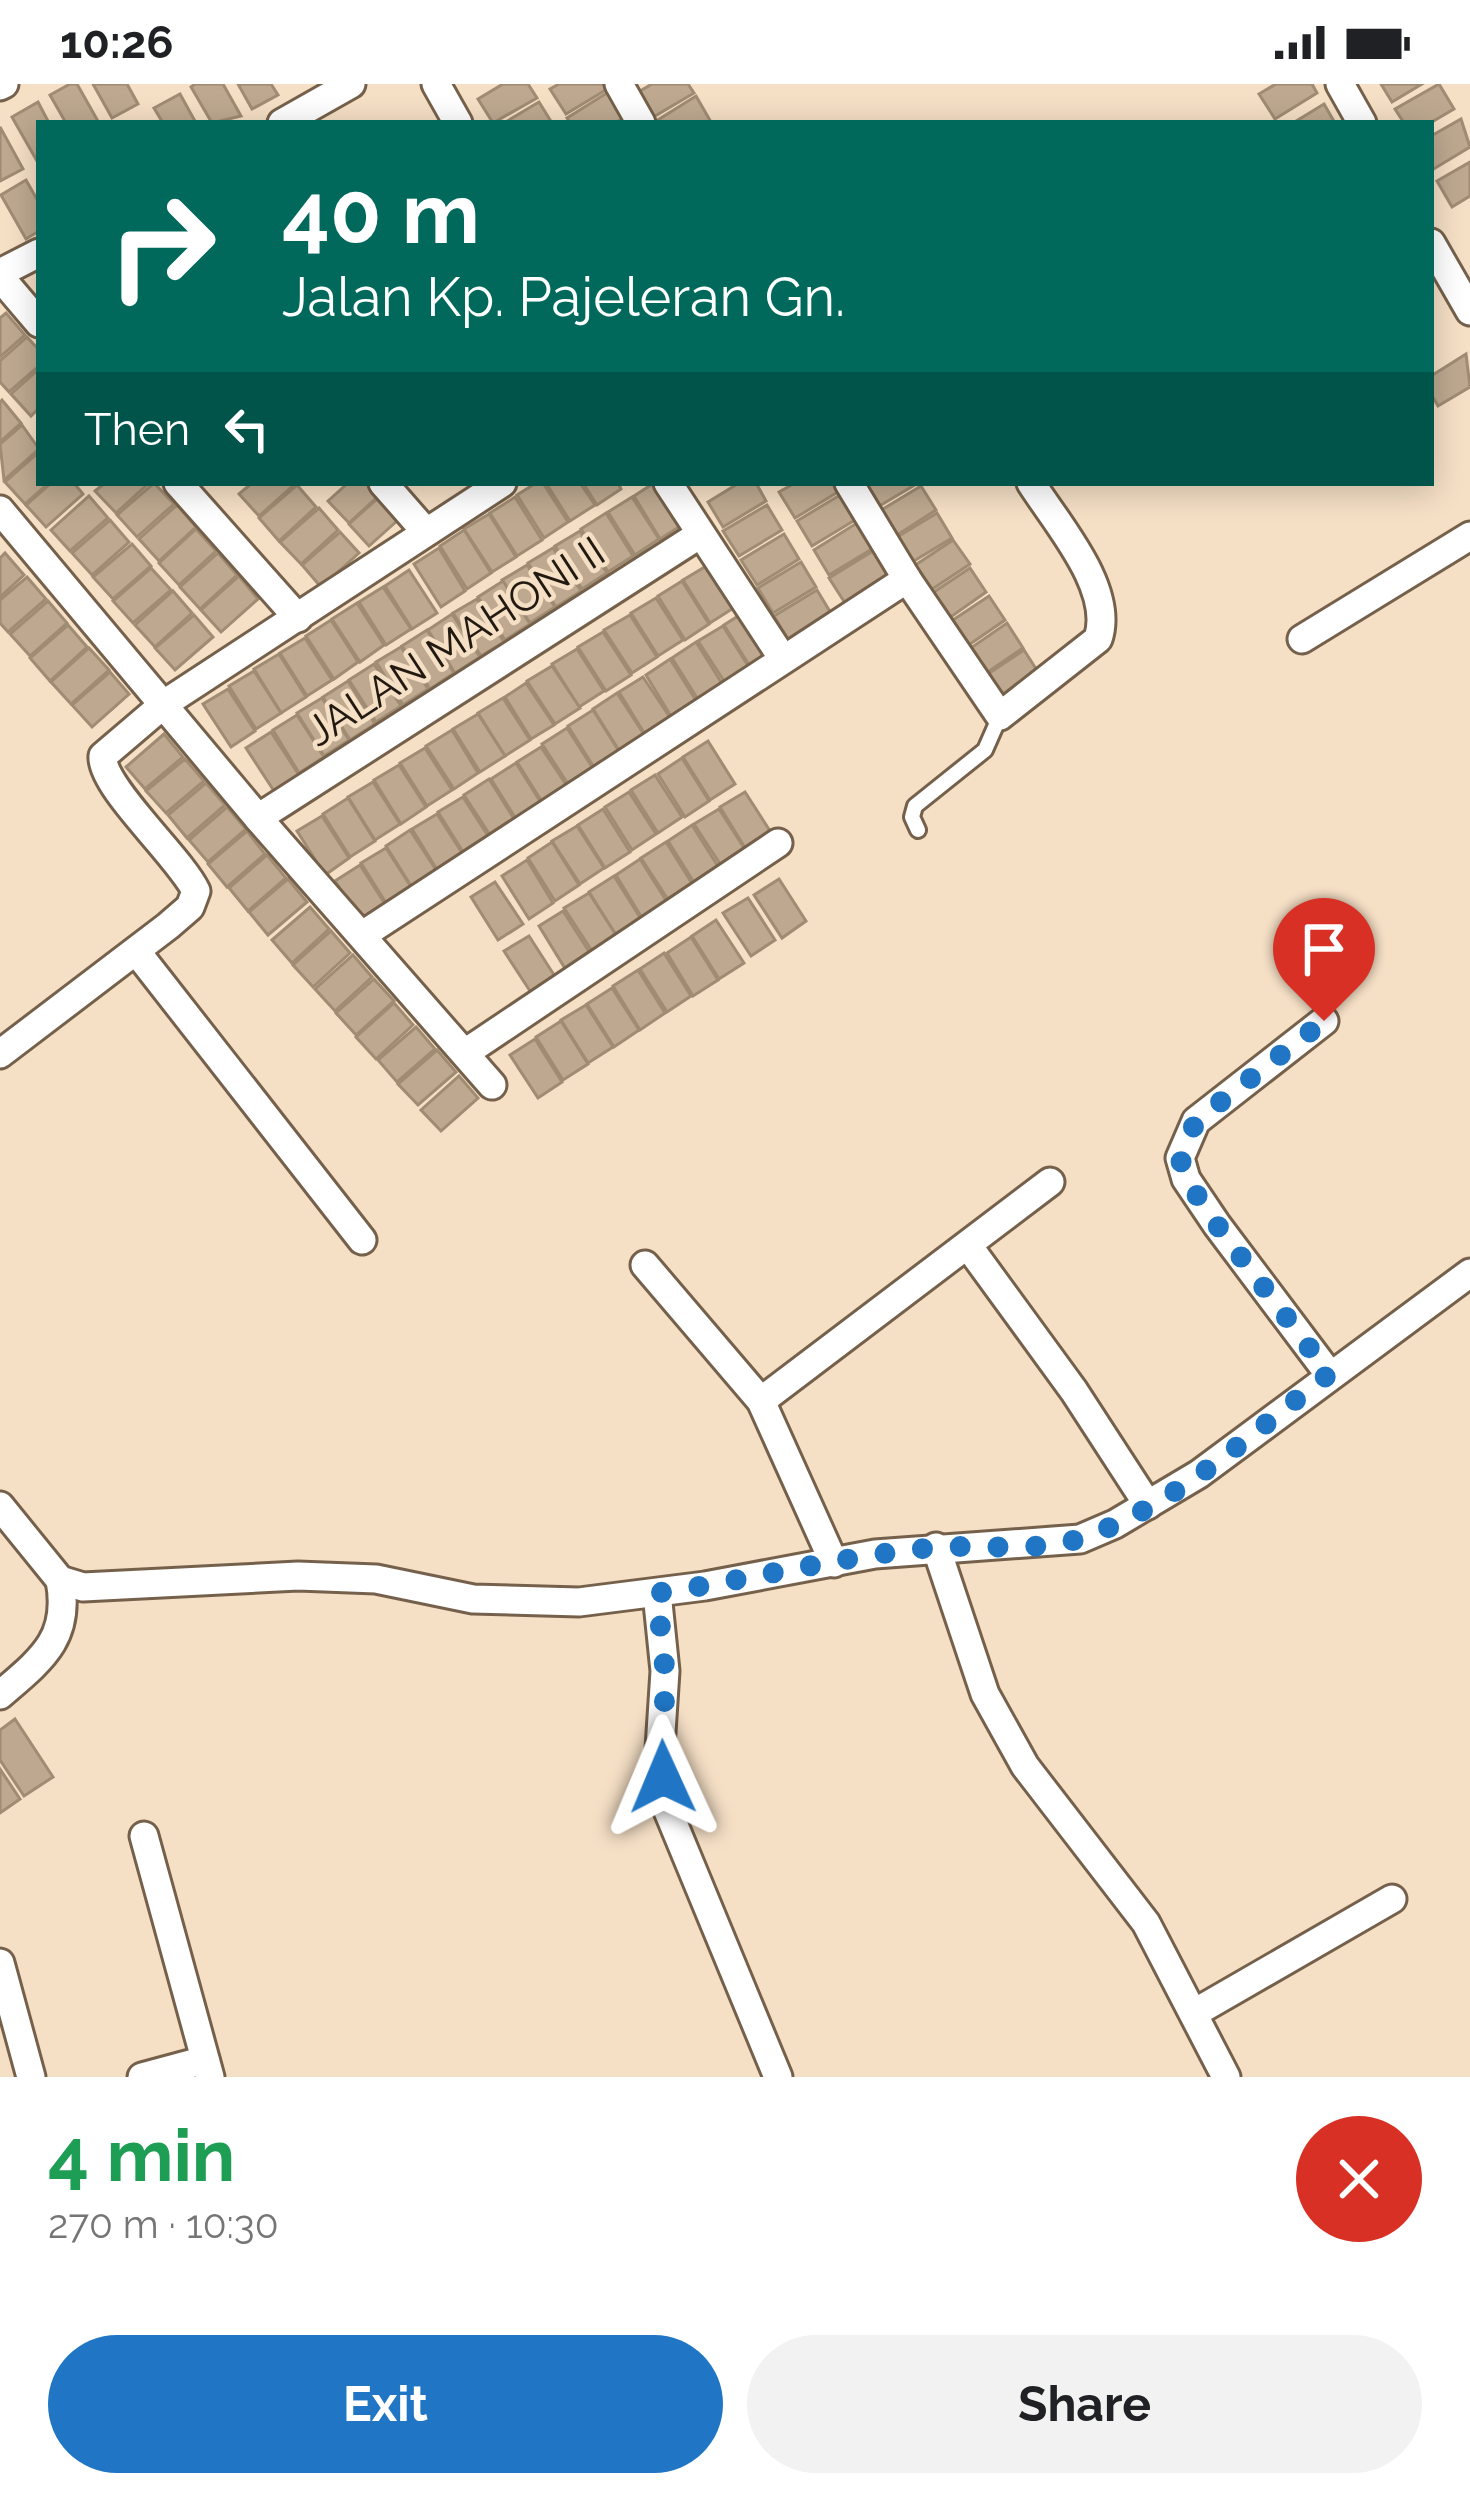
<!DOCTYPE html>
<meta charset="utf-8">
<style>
:root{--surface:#fff;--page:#f2f2f2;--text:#202124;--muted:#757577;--accent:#2076c4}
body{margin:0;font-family:Raleway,sans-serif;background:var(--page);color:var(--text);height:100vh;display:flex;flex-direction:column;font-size:45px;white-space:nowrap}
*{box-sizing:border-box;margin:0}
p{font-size:39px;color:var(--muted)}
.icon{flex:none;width:66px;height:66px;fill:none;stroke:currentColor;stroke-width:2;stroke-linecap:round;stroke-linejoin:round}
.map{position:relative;height:1993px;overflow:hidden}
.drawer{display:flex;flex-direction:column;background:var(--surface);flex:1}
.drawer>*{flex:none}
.banner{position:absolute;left:36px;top:36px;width:1398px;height:366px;border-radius:0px;box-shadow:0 6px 30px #0003;background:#00695c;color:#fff;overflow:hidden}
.pin{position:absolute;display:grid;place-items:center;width:102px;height:102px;color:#fff;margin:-123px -51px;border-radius:50% 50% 50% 0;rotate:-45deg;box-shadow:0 0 12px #0007}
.pin .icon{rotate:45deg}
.me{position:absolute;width:132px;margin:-66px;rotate:359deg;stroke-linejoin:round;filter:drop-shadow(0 0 9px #0008)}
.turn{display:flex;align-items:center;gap:42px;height:252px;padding:0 48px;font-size:54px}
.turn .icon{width:156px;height:156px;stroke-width:2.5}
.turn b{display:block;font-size:84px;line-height:102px}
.then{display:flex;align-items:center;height:114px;padding:0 48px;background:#0003;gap:24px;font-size:45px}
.round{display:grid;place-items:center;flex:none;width:126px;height:126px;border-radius:63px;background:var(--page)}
.head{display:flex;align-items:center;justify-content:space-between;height:204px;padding:0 48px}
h1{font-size:72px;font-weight:700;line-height:90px;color:#1e9e55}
.button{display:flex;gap:24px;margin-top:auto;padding:24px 48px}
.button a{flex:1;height:138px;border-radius:72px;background:var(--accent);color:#fff;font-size:48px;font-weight:700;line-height:138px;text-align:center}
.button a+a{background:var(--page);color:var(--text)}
.status{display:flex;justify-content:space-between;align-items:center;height:84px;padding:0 60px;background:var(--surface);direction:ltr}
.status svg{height:33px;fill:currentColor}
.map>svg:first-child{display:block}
.building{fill:#bea990;stroke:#a08b73;stroke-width:3}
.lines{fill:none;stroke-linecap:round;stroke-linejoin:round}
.lane-casing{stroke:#75614b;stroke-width:20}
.street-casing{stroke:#75614b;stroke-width:33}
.lane{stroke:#fff;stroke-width:14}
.street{stroke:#fff;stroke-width:27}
.route{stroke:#2076c4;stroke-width:21;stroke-dasharray:0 37.8}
.labels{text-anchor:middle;stroke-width:9;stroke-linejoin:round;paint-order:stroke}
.street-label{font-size:42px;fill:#221a11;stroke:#f5dfc5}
</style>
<div class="status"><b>10:26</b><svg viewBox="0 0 49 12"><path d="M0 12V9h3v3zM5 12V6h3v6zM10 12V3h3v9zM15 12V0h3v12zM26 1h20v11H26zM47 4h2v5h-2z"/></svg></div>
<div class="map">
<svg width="1470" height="1993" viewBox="0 0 1470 1993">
<rect width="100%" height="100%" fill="#f5dfc5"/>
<g class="building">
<polygon points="70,0 77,0 99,39 66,39 50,11"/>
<polygon points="93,0 127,0 138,20 112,34"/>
<polygon points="195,0 223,0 241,32 212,39 191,3"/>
<polygon points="238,0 271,0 278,11 252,25"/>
<polygon points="503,0 528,0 537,14 493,39 478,15"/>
<polygon points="559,0 606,0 609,4 566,30 550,5"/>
<polygon points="652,0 688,0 694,9 650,35 635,10"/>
<polygon points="1276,0 1312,0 1317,9 1275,35 1259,10"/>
<polygon points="1381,0 1422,0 1392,18"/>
<polygon points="1439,0 1454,25 1430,39 1404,39 1395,25"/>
<polygon points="610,7 626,33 615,39 570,39 567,34"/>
<polygon points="180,10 196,39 163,39 154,24"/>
<polygon points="696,12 711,38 653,39"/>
<polygon points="38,18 49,39 39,39 37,77 12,33"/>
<polygon points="539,18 552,39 504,39"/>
<polygon points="1324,20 1335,39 1293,39"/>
<polygon points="1461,35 1470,63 1432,86 1431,52"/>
<polygon points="0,43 23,85 0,97"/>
<polygon points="1470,78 1470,112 1452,123 1437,97"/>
<polygon points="26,96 39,119 39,147 26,155 1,111"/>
<polygon points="6,229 25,251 0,273 0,234"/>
<polygon points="27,253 39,266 39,282 9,308 0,298 0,277"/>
<polygon points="1466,270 1470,303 1438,322 1431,310 1431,292"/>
<polygon points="39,285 39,324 31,332 11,310"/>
<polygon points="2,316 21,339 0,358 0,318"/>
<polygon points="22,341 39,365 4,396 0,360"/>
<polygon points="39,368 39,399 49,399 25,420 5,398"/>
<polygon points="51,399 74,399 83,410 46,443 26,421"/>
<polygon points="105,399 149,399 116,429 95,407"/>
<polygon points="154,399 174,420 137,453 117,431"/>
<polygon points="252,399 296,399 259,432 239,410"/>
<polygon points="348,399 380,399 386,405 349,439 328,417"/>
<polygon points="536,399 543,399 568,438 544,454 517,411"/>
<polygon points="546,399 580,399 595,421 570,437"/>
<polygon points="583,399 618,399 621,405 597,421"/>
<polygon points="654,399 660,399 685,439 660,455 634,412"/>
<polygon points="739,399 756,399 766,417 723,443 708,418"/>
<polygon points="795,399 832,399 838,408 795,434 779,408"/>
<polygon points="861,399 918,399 876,424"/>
<polygon points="297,401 316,423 279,457 259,434"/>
<polygon points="921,402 936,426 894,453 878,428"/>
<polygon points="387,406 407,428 369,462 349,440"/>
<polygon points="840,411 855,436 812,462 797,437"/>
<polygon points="89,412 108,434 70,467 51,446"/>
<polygon points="515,413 542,456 517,472 490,429"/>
<polygon points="632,413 659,455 635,471 608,428"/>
<polygon points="177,421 196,443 159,477 139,455"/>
<polygon points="767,421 782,446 739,472 723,447"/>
<polygon points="319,424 338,446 301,480 280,458"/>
<polygon points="606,429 633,472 608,488 581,445"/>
<polygon points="937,429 952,454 909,480 894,455"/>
<polygon points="489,430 516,473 492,488 464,445"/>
<polygon points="110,436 129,458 92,491 72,469"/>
<polygon points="857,439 872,465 829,491 814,466"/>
<polygon points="196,445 216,467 179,501 159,479"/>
<polygon points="464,446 491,489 467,505 440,462"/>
<polygon points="580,447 607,489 582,505 555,462"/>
<polygon points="340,448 359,469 321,503 302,481"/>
<polygon points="784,450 799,475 757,501 741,476"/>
<polygon points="953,456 970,480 928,508 911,484"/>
<polygon points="132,460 151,482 113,515 93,493"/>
<polygon points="439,464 465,507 441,523 414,480"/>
<polygon points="553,464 581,507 556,523 528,479"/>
<polygon points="873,467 888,492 845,519 829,494"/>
<polygon points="5,469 24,491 0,513 0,474"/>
<polygon points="218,469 237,491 200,525 180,503"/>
<polygon points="801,478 816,503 773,529 758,504"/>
<polygon points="527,481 555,523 530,539 502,496"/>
<polygon points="708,481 735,523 710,539 683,496"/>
<polygon points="151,484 171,506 133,539 113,517"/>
<polygon points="970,484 986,508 945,537 928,512"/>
<polygon points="409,486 437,529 412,545 385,502"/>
<polygon points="239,492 258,515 221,548 201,526"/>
<polygon points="27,493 46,515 8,548 0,539 0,516"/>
<polygon points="503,497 530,540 505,556 478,513"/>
<polygon points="682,497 709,540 685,556 658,512"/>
<polygon points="383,503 411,545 386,561 359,518"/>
<polygon points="817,506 832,531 789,557 774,532"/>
<polygon points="173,507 192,529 155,563 135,541"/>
<polygon points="989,512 1005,536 963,565 947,540"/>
<polygon points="656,514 683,556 658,572 631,529"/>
<polygon points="477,515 504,558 481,572 453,529"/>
<polygon points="48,517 67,539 30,572 10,550"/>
<polygon points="357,519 384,561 360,578 332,535"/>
<polygon points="749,525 776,568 751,584 724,541"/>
<polygon points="452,530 480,573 455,589 428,546"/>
<polygon points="194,531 213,553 175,586 155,564"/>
<polygon points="630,531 657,573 632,589 604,546"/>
<polygon points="331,536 358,578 334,595 306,552"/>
<polygon points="1007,539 1023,564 982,592 965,568"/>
<polygon points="68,541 87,563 50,597 30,574"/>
<polygon points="723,542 750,585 726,600 698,557"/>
<polygon points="427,546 454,589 430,605 402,562"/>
<polygon points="603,548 631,591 606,607 578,563"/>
<polygon points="305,554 332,596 307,612 280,569"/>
<polygon points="696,558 723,601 699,617 672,574"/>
<polygon points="401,563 428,605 403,621 376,578"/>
<polygon points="89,564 109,586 71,620 51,598"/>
<polygon points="577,565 604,607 579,623 552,580"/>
<polygon points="1024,566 1040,591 999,619 982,594"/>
<polygon points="279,570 306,613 281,629 254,585"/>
<polygon points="670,575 697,618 672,634 646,591"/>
<polygon points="374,580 401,622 376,638 349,596"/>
<polygon points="552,582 580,624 555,640 527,597"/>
<polygon points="254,587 281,629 256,645 229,602"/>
<polygon points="110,588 129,610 92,643 72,621"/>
<polygon points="643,593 671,635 646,652 619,608"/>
<polygon points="348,597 375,640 350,656 323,613"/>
<polygon points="526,599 554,641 531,655 505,613"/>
<polygon points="228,605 255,647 231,663 203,620"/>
<polygon points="617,609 645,652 620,668 593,625"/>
<polygon points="322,614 349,656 324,672 297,629"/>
<polygon points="503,614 530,656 505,672 478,629"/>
<polygon points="593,626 620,669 595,685 568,642"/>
<polygon points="478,630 505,672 480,688 453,645"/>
<polygon points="297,631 324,673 299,689 273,646"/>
<polygon points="567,644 594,686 570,703 542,660"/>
<polygon points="452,646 478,689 454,705 426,662"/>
<polygon points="271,648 299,691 274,707 246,664"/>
<polygon points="164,650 183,673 145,705 126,683"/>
<polygon points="708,657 735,700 710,716 683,673"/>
<polygon points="541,663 569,705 544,721 517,678"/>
<polygon points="425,664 452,706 427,722 400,679"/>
<polygon points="682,674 709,717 685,733 658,690"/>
<polygon points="185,675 204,697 166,729 146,707"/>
<polygon points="516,679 543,722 518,738 491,695"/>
<polygon points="399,681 426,723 401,740 374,696"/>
<polygon points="655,691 682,733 658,749 631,706"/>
<polygon points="489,695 516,738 492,754 464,711"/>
<polygon points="373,698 400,740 375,756 348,713"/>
<polygon points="206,699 225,721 187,754 168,731"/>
<polygon points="629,708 656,750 632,766 605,723"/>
<polygon points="745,708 772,750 747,767 720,723"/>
<polygon points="463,713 490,755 465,771 438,728"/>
<polygon points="348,714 375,757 350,773 323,730"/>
<polygon points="227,723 246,745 208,778 189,756"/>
<polygon points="603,725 630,768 605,784 578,741"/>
<polygon points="719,725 746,767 722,783 694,740"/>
<polygon points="437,730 464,772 439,789 412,745"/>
<polygon points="322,732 349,774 325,791 297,747"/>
<polygon points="692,741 719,784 695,800 668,757"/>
<polygon points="577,742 604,784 580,800 552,757"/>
<polygon points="410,746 438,789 413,805 386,762"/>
<polygon points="247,747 265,770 227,803 208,780"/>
<polygon points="552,758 579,801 555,817 528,774"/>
<polygon points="666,758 693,801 669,817 641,774"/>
<polygon points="386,764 413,806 388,822 361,779"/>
<polygon points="267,771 286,794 248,827 229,804"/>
<polygon points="640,775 667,818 642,834 616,791"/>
<polygon points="527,776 553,819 529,835 502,792"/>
<polygon points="360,781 387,823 363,840 335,797"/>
<polygon points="614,792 641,835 616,851 589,808"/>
<polygon points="288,795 307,818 268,851 249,828"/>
<polygon points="779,795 806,837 782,854 754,811"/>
<polygon points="495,798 523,840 498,856 471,813"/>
<polygon points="589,809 616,851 592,867 564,824"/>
<polygon points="748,814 775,856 751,872 723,829"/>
<polygon points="310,823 329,845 292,879 272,856"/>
<polygon points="563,827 590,869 566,886 539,842"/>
<polygon points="716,836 744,879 719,895 692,852"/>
<polygon points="331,847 350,869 313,903 293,881"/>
<polygon points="529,852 556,894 532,910 504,867"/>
<polygon points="691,853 718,896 693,912 667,869"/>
<polygon points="664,869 691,912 667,928 640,885"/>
<polygon points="353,871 372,893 335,927 315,905"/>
<polygon points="638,886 665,929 640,946 613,902"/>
<polygon points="374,895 394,917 356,951 336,929"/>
<polygon points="612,904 639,946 614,963 587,920"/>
<polygon points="394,919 413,941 376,975 356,953"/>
<polygon points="586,921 613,963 588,979 561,936"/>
<polygon points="561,937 588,980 563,996 536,953"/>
<polygon points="416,943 435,965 397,998 378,976"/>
<polygon points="535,955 562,998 538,1014 510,971"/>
<polygon points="437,966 456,988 418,1021 398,1000"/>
<polygon points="459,992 478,1014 441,1047 421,1026"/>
<polygon points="15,1635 53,1693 24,1712 0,1676 0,1646"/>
<polygon points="0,1685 20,1715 0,1729"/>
</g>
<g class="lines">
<g class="lane-casing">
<polyline id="lane" points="918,746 912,733 915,722 985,666 1000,632"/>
</g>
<g class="street-casing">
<g id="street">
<polyline points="436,0 458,39"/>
<polyline points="619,0 641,39"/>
<polyline points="1340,0 1362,39"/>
<polyline points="0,2 4,0"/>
<polyline points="282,39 351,0"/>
<polyline points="1431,159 1470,227"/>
<polyline points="0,189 39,169"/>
<polyline points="0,193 39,239"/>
<polyline points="178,399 298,534"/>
<polyline points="383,399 426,448"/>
<polyline points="668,399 783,575"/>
<path d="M 849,399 L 907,495 L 1000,632 L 1098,555 C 1115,505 1057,440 1031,399"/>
<polyline points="0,426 258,734 492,1001"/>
<polyline points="1302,555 1470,452"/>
<polyline points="258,734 699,451"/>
<polyline points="364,850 907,495"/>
<polyline points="136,867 362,1156"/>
<polyline points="1324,937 1196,1037 1180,1074 1186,1095 1217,1141 1329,1290"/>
<polyline points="465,969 778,759"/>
<path d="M 0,970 L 168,842 L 190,823 L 196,807 C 180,773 100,702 103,672 L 164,620 L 502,399"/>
<polyline points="969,1163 1074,1307 1148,1421"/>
<polyline points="645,1181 761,1317 834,1479"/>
<polyline points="761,1317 1050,1098"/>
<polyline points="0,1422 60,1496 83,1503 298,1492 376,1495 473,1515 579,1518 705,1502 875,1470 1080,1455 1115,1440 1199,1390 1470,1189"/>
<polyline points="936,1463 985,1610 1025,1682 1146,1839 1226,1993"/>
<polyline points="657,1509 665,1587 660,1664 666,1722 778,1993"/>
<path d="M 0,1611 C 42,1575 71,1554 60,1496"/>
<polyline points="144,1752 210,1993"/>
<polyline points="0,1879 31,1993"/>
<polyline points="1196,1928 1392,1815"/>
<polyline points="142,1993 205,1976"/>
</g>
</g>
<use href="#lane" class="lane"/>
<use href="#street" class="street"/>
</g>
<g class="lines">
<path class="route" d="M 663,1693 L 665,1587 L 657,1509 C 748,1496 838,1473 929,1464 C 981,1459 1035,1470 1085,1453 C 1176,1421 1253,1348 1329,1290 L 1217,1141 L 1186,1095 L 1180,1074 L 1196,1037 L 1324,937"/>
</g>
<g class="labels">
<g class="street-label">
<text transform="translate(455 557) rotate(-33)" y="15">JALAN MAHONI II</text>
</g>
</g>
</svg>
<div class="pin" style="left:1324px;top:937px;background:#d93025"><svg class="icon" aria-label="arrive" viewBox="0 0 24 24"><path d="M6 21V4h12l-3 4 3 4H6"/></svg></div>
<svg class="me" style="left:663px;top:1693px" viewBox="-20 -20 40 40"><path d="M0-17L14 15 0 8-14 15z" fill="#2076c4" stroke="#fff" stroke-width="4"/></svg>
<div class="banner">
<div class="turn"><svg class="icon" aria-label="right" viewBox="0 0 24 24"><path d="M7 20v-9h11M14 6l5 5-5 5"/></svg><div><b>40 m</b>Jalan Kp. Pajeleran Gn.</div></div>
<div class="then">Then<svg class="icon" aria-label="left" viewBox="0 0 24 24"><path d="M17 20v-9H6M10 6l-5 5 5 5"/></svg></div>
</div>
</div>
<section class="drawer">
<div class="head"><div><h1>4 min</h1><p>270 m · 10:30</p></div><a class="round" style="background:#d93025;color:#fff"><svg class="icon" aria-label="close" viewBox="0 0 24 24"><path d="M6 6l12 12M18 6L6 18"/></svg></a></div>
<div class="button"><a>Exit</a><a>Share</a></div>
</section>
